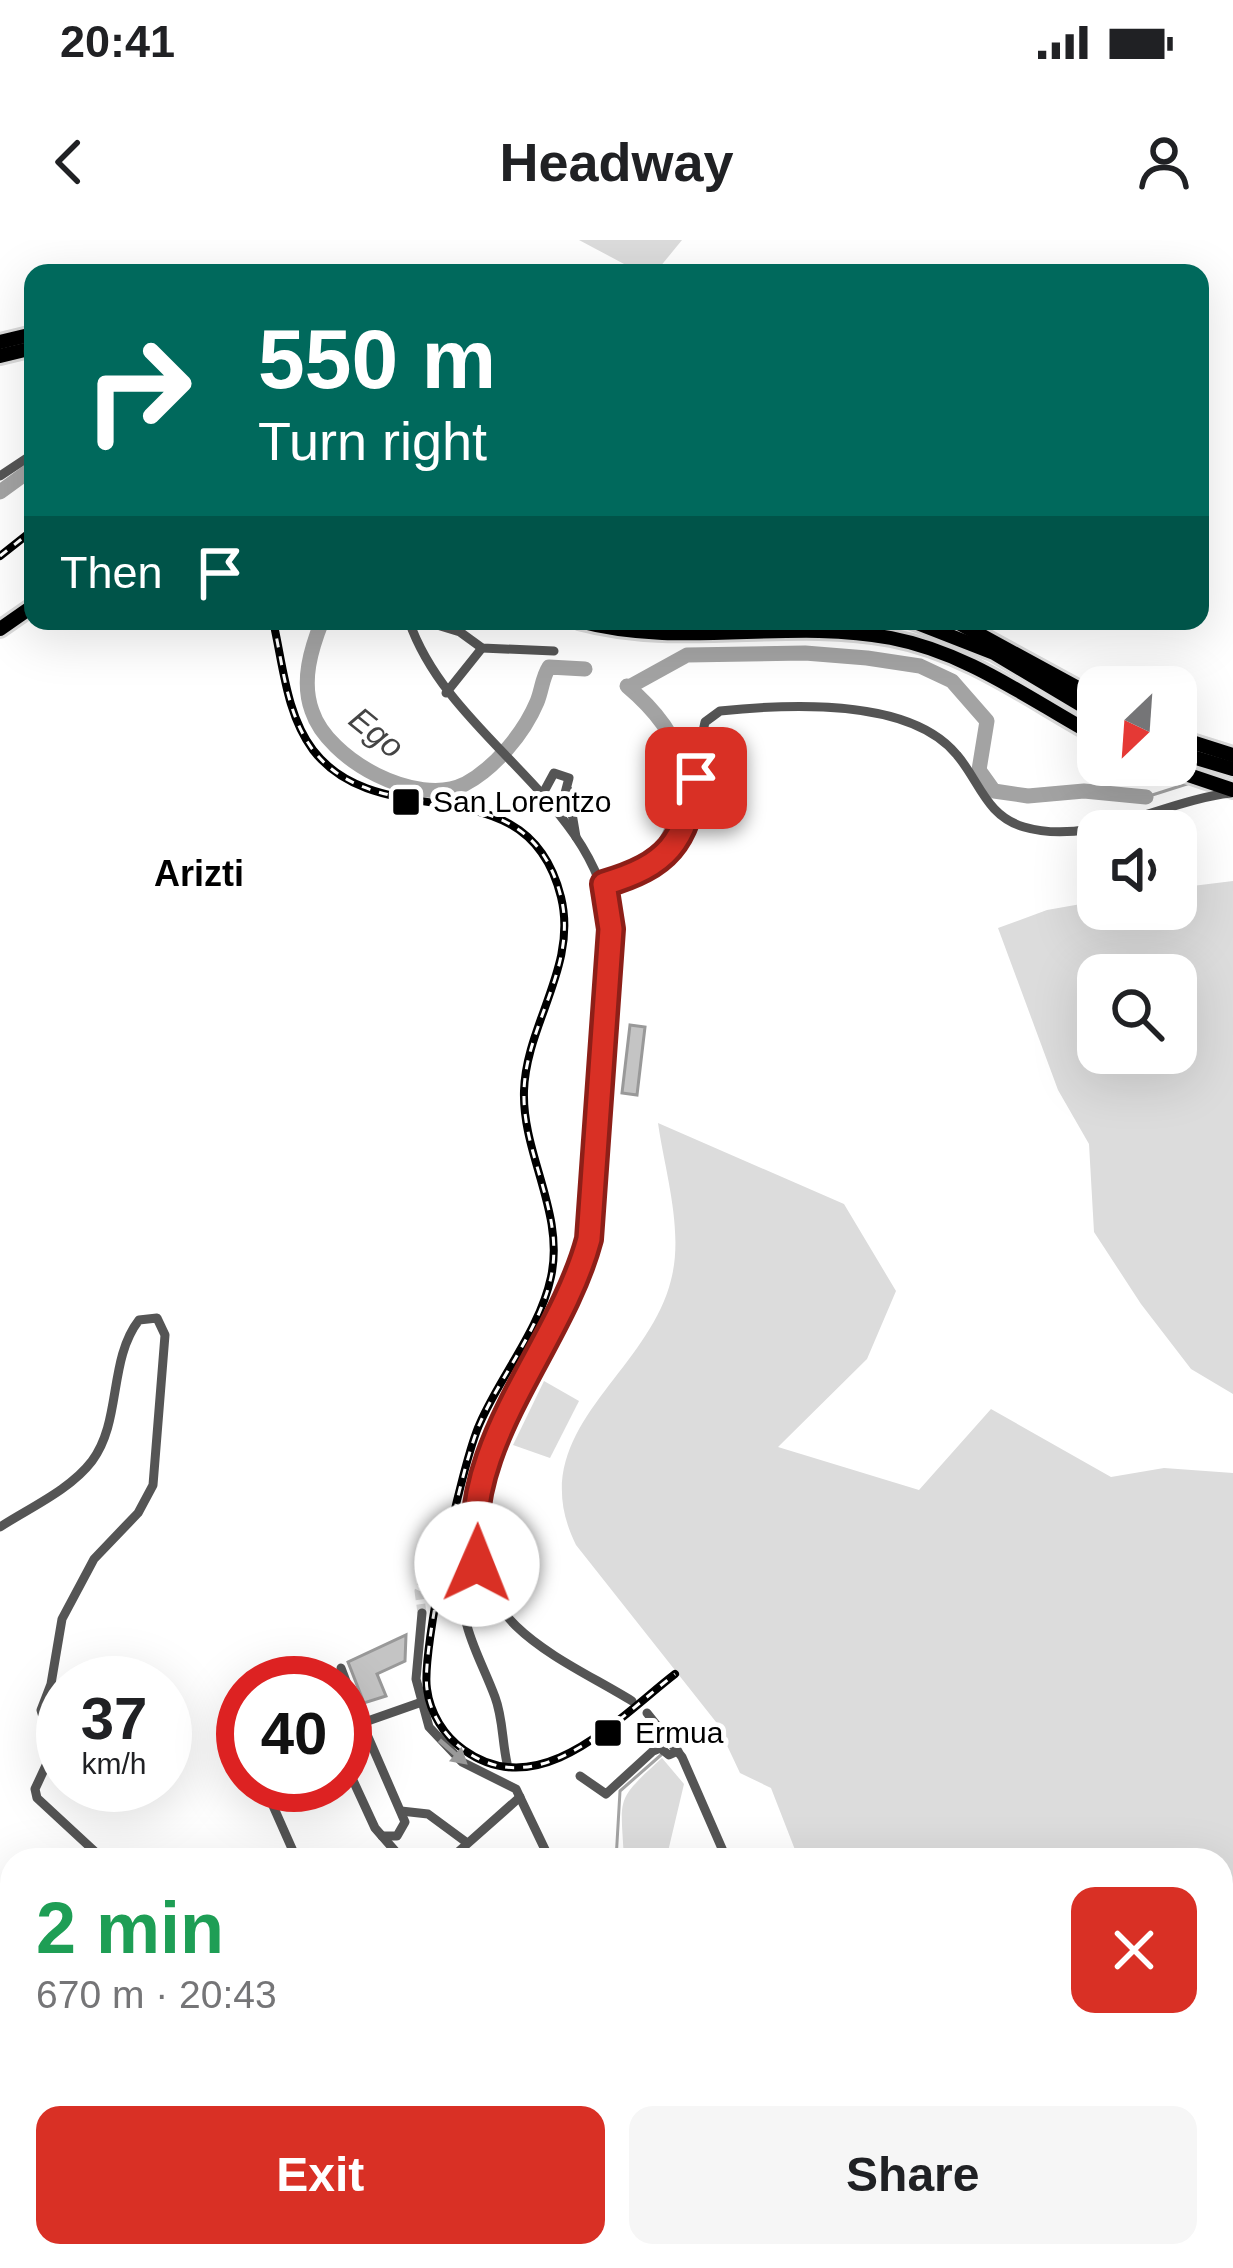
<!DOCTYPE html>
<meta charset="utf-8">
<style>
:root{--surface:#fff;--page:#f6f6f6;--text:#202124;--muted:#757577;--accent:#d93025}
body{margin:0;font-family:Helvetica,sans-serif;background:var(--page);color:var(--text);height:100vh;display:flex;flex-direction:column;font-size:45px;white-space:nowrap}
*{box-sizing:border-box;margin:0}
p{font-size:39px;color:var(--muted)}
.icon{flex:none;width:66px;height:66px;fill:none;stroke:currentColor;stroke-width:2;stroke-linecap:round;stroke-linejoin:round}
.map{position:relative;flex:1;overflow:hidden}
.side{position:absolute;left:0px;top:1608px;width:1233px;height:420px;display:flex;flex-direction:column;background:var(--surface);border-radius:36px 36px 0 0;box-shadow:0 12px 48px #0002}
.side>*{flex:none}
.guide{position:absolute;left:24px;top:24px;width:1185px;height:366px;border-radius:24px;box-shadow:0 12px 48px #0002;background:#00695c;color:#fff;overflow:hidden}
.needle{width:78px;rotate:205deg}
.controls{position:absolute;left:1077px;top:426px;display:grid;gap:24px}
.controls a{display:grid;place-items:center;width:120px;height:120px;border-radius:24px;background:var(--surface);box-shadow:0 12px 48px #0002;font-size:60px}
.speed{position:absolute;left:36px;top:1416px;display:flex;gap:24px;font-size:60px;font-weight:700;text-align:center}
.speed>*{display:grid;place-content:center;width:156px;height:156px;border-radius:50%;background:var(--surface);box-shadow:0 12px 48px #0002;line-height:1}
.speed small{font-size:30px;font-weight:400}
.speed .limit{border:18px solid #d22;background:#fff;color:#111}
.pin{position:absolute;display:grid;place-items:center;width:102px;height:102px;color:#fff;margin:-51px;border-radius:24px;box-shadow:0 6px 18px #0006}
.me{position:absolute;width:132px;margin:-66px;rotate:1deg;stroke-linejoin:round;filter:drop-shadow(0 0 9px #0008)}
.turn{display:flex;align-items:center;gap:42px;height:252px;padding:0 36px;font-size:54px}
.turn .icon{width:156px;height:156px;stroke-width:2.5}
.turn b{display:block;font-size:84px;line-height:102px}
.then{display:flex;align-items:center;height:114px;padding:0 36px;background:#0003;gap:24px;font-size:45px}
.round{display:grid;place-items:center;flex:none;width:126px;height:126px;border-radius:24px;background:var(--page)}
.headline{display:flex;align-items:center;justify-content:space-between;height:204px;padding:0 36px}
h1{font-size:72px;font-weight:700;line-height:90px;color:#1e9e55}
.cta{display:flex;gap:24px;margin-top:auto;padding:24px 36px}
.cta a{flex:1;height:138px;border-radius:24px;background:var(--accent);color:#fff;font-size:48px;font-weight:700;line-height:138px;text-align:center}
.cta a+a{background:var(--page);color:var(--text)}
.status{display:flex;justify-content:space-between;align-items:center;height:84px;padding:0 60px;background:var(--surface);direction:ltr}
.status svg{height:33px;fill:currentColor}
header{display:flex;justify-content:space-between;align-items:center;height:156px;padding:0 36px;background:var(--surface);font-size:54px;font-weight:700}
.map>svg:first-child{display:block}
.green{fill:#dcdcdc;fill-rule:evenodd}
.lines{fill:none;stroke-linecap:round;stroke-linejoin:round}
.stream{stroke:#a3a3a3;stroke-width:3}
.river{stroke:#a3a3a3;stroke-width:15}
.building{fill:#c4c4c4;stroke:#999;stroke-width:3}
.minor-tunnel{stroke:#d9d9d9;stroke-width:9;stroke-dasharray:9 4.5;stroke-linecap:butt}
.major-casing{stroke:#dbdbdb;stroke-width:18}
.highway-casing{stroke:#dbdbdb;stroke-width:20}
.minor{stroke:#555;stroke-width:9}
.major{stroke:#000;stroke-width:12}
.highway{stroke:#000;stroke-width:14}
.rail-casing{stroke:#000;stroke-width:8}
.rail{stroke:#fff;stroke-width:3;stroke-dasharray:9;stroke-linecap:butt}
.oneway{fill:#999}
.route-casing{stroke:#8d1f18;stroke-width:30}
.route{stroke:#d93025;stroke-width:21}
.poi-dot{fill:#000;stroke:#fff;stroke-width:4.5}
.labels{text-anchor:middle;stroke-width:10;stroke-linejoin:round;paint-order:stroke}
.poi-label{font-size:30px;fill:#000;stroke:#fff;text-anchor:start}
.water-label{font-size:33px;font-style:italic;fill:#444;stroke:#fff}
.quarter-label{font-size:36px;font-weight:bold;fill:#000;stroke:#fff}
</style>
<div class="status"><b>20:41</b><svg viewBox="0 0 49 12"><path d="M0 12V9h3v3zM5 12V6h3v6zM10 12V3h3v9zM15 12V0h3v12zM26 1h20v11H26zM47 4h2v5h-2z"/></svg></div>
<header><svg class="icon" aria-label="back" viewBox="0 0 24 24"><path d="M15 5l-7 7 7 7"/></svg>Headway<svg class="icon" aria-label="person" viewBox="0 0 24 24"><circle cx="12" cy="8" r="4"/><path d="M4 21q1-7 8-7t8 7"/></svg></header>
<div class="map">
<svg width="1233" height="2028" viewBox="0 0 1233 2028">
<rect width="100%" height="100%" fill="#fff"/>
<g class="green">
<polygon points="579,0 682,0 655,33 641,33"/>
<path d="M 1233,641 L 1233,1154 L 1191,1129 L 1141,1064 L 1094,992 L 1089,904 L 1058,850 L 998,688 L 1047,670 L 1098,661 L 1098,669 L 1176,669 L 1176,648 ZM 1098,735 L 1176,735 L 1176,813 L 1098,813 Z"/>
<path d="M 658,883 L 844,964 L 896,1051 L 867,1119 L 778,1207 L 919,1250 L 991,1169 L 1111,1237 L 1164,1228 L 1233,1233 L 1233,1851 L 1221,1854 L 1221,1620 L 799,1620 L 771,1548 L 740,1533 L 716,1482 L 576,1305 C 520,1192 647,1137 671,1040 C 684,991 665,932 658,883 Z"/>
<polygon points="544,1141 579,1161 550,1218 513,1205"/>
<path d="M 662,1518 L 684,1544 L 666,1620 L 624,1620 C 621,1556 614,1562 662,1518 Z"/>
</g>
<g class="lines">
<g class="stream">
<polyline points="1146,557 1190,543"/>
<polyline points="616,1620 620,1551 661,1515"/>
</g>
<g class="river">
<polyline points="0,252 33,228"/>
<path d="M 322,381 C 311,409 301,441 312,471 C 328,520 417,568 465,544 C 495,528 524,493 537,462 C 542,450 542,438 549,427 L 585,429"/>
<path d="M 627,446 C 686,496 701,545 660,612"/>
<polyline points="629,447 687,415 805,413 867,418 920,426 952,441 987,481 979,530 994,551 1028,556 1084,551 1146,557"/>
</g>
</g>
<g class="building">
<polygon points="630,785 645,787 637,855 622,853"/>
<polygon points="406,1395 405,1421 377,1434 386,1456 364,1463 348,1422"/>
</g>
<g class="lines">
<polyline class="minor-tunnel" points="422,1373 419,1351 426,1336 452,1325"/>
<g class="major-casing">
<polyline id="major" points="519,2028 521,2027"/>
</g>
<g class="highway-casing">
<g id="highway">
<polyline points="0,102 33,94"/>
<polyline points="0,116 33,108"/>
<path d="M 579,381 C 682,409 788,378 891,398 C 969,413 1030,460 1098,497"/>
<polyline points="912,381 994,413 1098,475"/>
<polyline points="955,381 1098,459"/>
<polyline points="0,389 33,366"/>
<polyline points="1176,497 1233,515"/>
<polyline points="1176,512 1233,529"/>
<polyline points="1159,525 1233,550"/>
</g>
</g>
<g class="minor">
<polyline points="0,236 33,214"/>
<path d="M 409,381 C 450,500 598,559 611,689 L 589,999 C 558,1116 402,1274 516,1386 C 548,1417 595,1438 632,1461"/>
<polyline points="424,381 460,392 482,408 554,411"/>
<polyline points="446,453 482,408"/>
<polyline points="568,550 576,597"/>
<polyline points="541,557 554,533 569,538 564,557 550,566"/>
<path d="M 604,643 C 704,615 686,567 705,482 L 720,471 C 786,464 910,457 957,515 C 980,542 986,576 1024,587 C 1092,607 1164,560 1231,553"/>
<path d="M 0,1287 C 29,1268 70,1250 92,1221 C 122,1181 108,1120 139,1080 L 157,1078 L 165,1095 L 153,1245 L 138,1273 L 94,1319 L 62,1379 L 51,1444 L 41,1470 L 49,1498 L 49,1519 L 35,1549 L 37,1558 L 104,1620"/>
<polyline points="454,1325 471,1293"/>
<path d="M 467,1330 C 454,1380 478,1411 495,1457 C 503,1478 502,1501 507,1523"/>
<polyline points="422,1373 416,1439 429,1487 462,1522 516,1549 550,1620"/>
<polyline points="341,1428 362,1483"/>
<polyline points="647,1473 682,1517 727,1620"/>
<polyline points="345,1523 375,1588 403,1620"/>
<polyline points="580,1536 606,1554 653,1511 660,1508 669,1515 678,1511"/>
<polyline points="269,1545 270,1559 297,1620"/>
<polyline points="401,1571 428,1574 466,1602"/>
<polyline points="382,1596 397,1596 405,1582 362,1483 419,1463"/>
<polyline points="449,1620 520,1557"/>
<polyline points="741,2016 744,2028"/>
<polyline points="821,2016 828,2028"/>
<polyline points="882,2016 893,2028"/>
<polyline points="1040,2016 1057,2028"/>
<polyline points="1132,2016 1152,2028"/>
<polyline points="521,2027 555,2016"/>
<polyline points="417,2028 433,2016"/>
<polyline points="441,2028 455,2016"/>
<polyline points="951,2028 960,2016"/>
</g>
<use href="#major" class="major"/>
<use href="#highway" class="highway"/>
<g class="rail-casing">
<g id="rail">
<polyline points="0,316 33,290"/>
<path d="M 273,381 C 283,424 286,474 313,510 C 381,599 527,520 561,657 C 578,726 526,784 524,851 C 522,914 565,973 551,1037 C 540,1089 501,1135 480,1183 C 462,1222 421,1411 427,1449 C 430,1473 444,1496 464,1510 C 540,1565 618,1478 675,1434"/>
</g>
</g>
<use href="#rail" class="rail"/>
</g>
<defs><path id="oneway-solid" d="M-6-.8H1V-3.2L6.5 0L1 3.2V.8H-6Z" transform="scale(3)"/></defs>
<use class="oneway" href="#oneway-solid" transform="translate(453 1512) rotate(41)"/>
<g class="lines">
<g class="route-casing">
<path id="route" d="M 477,1324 C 458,1205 560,1108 589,999 L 611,689 L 604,644 C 668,625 685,603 696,538"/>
</g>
<use href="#route" class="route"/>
</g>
<g class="poi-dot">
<rect x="391" y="547" width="30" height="30" rx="6"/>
<rect x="593" y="1478" width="30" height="30" rx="6"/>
</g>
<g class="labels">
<g class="poi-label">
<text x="433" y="572">San Lorentzo</text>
<text x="635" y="1503">Ermua</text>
</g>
<g class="water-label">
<text transform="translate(377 492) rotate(39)" y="12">Ego</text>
</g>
<g class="quarter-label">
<text x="199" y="646">Arizti</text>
</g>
</g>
</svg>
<div class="controls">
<a><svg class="needle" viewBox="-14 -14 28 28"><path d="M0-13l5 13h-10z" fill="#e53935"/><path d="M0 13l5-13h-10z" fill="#757577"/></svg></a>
<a><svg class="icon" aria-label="sound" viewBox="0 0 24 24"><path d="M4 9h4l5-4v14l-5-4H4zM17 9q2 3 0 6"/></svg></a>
<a><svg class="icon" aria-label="search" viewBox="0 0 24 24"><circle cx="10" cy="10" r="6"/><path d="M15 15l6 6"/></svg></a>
</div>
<div class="speed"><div>37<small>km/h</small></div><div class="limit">40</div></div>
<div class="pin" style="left:696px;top:538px;background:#d93025"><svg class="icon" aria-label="arrive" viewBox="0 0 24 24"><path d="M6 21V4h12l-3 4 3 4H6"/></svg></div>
<svg class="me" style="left:477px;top:1324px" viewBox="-20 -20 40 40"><circle r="19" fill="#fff"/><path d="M0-13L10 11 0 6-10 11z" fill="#d93025"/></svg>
<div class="guide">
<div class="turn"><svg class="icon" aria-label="right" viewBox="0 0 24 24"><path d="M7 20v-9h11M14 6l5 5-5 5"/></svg><div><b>550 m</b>Turn right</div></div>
<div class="then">Then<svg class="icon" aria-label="arrive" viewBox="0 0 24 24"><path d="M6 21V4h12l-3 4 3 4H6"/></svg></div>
</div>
<section class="side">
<div class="headline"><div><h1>2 min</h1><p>670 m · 20:43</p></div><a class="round" style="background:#d93025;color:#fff"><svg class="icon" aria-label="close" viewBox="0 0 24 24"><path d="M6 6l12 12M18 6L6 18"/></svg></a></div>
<div class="cta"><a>Exit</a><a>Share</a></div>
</section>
</div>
